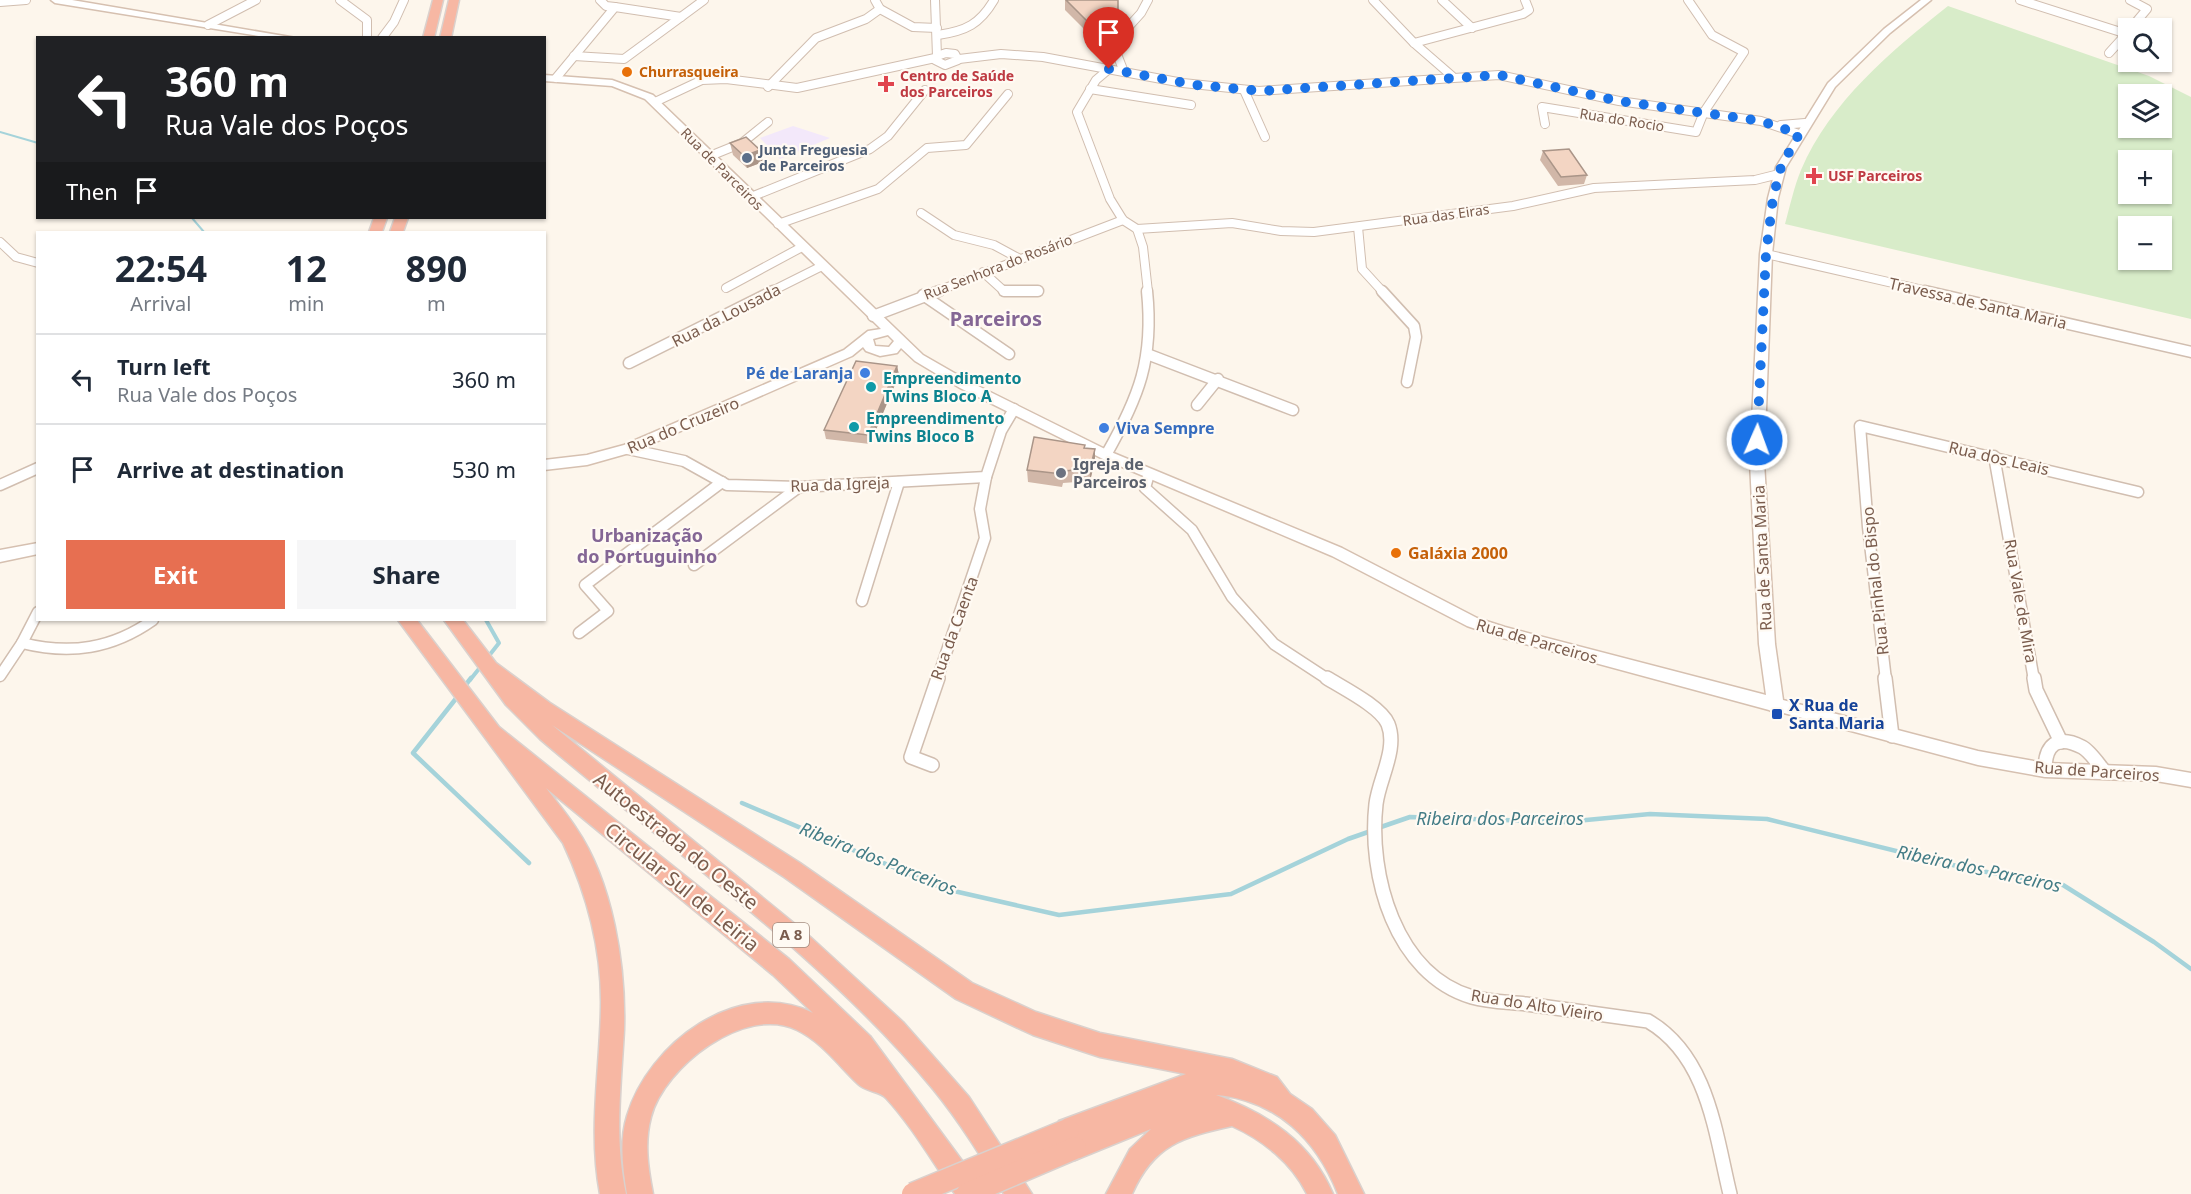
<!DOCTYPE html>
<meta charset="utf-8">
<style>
:root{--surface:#fff;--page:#f6f6f7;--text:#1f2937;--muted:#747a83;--line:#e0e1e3;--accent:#e76f51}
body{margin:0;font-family:"Noto Sans",sans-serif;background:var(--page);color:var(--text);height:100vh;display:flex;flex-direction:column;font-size:22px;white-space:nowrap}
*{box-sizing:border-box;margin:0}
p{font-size:20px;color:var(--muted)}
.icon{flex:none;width:33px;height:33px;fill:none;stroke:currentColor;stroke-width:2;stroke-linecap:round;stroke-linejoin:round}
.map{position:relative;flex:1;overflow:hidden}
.details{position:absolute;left:36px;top:231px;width:510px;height:390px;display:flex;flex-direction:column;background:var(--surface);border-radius:0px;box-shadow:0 2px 4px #0004}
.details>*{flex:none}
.hud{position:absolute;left:36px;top:36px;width:510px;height:183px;border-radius:0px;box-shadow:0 2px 4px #0004;background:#202124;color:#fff;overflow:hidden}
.controls{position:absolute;left:2118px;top:18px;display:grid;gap:12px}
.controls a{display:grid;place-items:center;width:54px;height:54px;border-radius:0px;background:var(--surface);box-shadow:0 2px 4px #0004;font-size:30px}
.pin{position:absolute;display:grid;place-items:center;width:51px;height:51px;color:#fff;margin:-62px -26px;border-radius:50% 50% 50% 0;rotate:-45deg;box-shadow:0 0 6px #0007}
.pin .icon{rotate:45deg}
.me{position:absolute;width:66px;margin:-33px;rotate:2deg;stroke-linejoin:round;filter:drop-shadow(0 0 4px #0008)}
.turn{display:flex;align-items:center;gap:21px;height:126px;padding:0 30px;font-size:27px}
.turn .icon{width:78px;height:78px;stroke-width:2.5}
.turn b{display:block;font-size:42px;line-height:51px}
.then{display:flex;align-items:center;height:57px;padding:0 30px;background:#0003;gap:12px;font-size:22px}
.eta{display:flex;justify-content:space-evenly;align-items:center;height:102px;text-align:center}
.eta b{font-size:36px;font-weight:700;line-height:42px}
.primary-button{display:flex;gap:12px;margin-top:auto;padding:12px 30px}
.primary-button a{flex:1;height:69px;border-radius:0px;background:var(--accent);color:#fff;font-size:24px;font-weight:700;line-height:69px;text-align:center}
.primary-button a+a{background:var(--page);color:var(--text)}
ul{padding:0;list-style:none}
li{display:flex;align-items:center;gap:18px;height:90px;padding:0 30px;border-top:2px solid var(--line)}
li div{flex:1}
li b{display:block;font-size:22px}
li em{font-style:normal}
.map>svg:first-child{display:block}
.education{fill:#f3e8fa}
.green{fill:#d8ecc9;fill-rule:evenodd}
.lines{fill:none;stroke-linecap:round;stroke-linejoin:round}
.stream-far2{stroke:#a5d3da;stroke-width:2}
.stream-far1{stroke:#a5d3da;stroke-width:4}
.stream{stroke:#a5d3da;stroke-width:4.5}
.street-far2-casing{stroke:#d1beb0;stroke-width:10}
.street-far1-casing{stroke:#d1beb0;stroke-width:13}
.street-casing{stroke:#d1beb0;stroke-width:16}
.secondary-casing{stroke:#d6c0b0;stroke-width:3}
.highway-casing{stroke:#dad1cd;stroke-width:3}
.street-far2{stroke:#fff;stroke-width:8}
.street-far1{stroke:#fff;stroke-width:10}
.street{stroke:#fff;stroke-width:13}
.secondary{fill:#fff;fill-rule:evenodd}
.highway{fill:#f7b7a3;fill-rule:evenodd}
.highway-bridge-casing{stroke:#dad1cd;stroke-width:25;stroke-linecap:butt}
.highway-bridge{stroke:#f7b7a3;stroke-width:22}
.wall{fill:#d1b7a8}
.shaded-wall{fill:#aa9588}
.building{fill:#f3d5c3;stroke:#aa9588;stroke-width:1.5}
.route{stroke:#1a73e8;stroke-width:10;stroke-dasharray:0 18}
.food-dot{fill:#e8710a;stroke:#fffaf3;stroke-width:2}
.health-dot{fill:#e0444e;stroke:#fffaf3;stroke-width:2}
.service-dot{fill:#5c6f8a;stroke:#fffaf3;stroke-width:2}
.shop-dot{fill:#3f7fe0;stroke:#fffaf3;stroke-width:2}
.culture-dot{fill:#0f9aa8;stroke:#fffaf3;stroke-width:2}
.worship-dot{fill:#6b7280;stroke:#fffaf3;stroke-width:2}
.transit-dot{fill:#1a4fb4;stroke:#fffaf3;stroke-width:2}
.labels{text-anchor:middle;stroke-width:4.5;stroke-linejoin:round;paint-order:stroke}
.far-food-label{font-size:14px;font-weight:bold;fill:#c56008;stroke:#fffaf3;text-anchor:start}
.far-health-label{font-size:14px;font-weight:bold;fill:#be3a42;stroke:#fffaf3;text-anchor:start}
.far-street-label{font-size:14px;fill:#7a5c4d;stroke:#fffaf3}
.far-service-label{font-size:14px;font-weight:bold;fill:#4e5e75;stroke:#fffaf3;text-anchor:start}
.shield{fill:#fffaf3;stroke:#a28b7f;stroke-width:1.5}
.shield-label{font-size:15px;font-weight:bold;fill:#7a5c4d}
.street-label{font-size:16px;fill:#7a5c4d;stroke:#fffaf3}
.shop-label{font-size:16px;font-weight:bold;fill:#366cbe;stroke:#fffaf3;text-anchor:end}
.culture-label{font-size:16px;font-weight:bold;fill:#0d838f;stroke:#fffaf3;text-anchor:start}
.worship-label{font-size:16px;font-weight:bold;fill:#5b616d;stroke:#fffaf3;text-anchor:start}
.food-label{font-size:16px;font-weight:bold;fill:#c56008;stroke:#fffaf3;text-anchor:start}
.transit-label{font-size:16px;font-weight:bold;fill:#164399;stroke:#fffaf3;text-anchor:start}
.neighbourhood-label{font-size:18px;font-weight:bold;fill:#846695;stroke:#fffaf3}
.water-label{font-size:18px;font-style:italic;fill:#437c86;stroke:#fffaf3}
.quarter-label{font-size:20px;font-weight:bold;fill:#846695;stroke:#fffaf3}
.near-street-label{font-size:20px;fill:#7a5c4d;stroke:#fffaf3}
</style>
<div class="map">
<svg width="2191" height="1194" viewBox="0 0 2191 1194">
<rect width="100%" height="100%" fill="#fdf6ec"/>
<polygon class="education" points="793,126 830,138 780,159 760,138"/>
<path class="green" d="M 1948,6 L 2149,76 L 2191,97 L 2191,319 L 1785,224 C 1790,206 1794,187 1801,170 C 1830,102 1891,51 1948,6 ZM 2128,94 L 2162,94 L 2162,128 L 2128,128 ZM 2128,160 L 2162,160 L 2162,194 L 2128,194 ZM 2128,226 L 2162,226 L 2162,260 L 2128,260 Z"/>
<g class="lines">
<g class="stream-far2">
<polyline points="0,132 38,143"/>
<polyline points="192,218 204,232"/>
</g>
<g class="stream-far1">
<polyline points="486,620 499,643 488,657"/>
<polyline points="470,680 482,665"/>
</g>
<g class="stream">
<polyline points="464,687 471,678"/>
<polyline points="458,696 413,753 529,863"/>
<polyline points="742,803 945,889 1059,915 1231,894 1348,839 1371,831"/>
<polyline points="1378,828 1410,817 1565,822 1650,814 1767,819 1969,869 2063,885 2154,942 2191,969"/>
</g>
<g class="street-far2-casing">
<g id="street-far2">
<polyline points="340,0 367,20 367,38"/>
<polyline points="935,0 937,56"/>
<polyline points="1373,0 1414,43 1452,76"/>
<polyline points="1442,0 1472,28"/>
<polyline points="2020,0 2127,34"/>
<polyline points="2130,0 2147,9 2131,28"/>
<polyline points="0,2 26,0"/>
<polyline points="615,7 681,17"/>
<polyline points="880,9 913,27 937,28"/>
<polyline points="208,25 256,0"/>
<path d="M 938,35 C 966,31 980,24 994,0"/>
<polyline points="382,38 394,22 404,0"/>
<polyline points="1414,43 1523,14 1529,10 1525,0"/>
<polygon points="946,53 955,54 958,60 945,65 935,60 937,56"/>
<polyline points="2109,53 2128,32"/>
<polyline points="574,56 624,59 704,0"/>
<polyline points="959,59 1001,54 1043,57 1183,83 1259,91 1499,75 1619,101 1761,121 1799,134"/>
<polyline points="1109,69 1096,80 1077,112 1110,199 1123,220 1137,229 1143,247 1148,292"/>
<polyline points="1124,72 1113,44 1141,13 1148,0"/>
<polyline points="556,78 615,7 606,6 600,0"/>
<polyline points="768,87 816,38 866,19 880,9 875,0"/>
<polyline points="1090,89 1191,105"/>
<polyline points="1244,90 1265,137"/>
<polyline points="655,102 702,80 726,79 797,88 935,58"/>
<polyline points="1545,124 1542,107 1696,132 1704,112 1744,52 1712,35 1688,0"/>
<polyline points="1781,125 1805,123"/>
<polyline points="710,156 742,143 768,122"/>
<polyline points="751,197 870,149 888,136 925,90"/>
<polyline points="921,213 954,235 994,245 1020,259"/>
<polyline points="778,224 878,189 927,148 966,145 1008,94"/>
<polyline points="1358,227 1362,269 1383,292"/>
<polyline points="1137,229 1232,223 1281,231 1314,232 1513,206 1594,188 1755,180 1779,174"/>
<polyline points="0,242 16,257 38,263"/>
<polyline points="1766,254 1932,292"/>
<polyline points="983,272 1005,292 1038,291"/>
<polyline points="726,288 802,247"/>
<polyline points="770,292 822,266"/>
<polyline points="935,292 1123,220"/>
</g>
</g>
<g class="street-far1-casing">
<g id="street-far1">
<polyline points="1004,291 1038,291"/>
<polyline points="1382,291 1414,326 1416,337 1407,382"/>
<polyline points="1925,291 2191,352"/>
<polyline points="923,295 1009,354"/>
<polyline points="873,316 939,291"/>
<polyline points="1147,354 1293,410"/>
<polyline points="629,363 773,291"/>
<polyline points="1197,405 1218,379"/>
<polyline points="628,449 684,461 727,485 799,487 986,477 1001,431 1014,409"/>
<path d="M 1106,455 C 1139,397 1154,359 1147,291"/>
<polyline points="1994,456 2034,680"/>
<polyline points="1149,474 1145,488 1192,530 1232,597 1274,644 1329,680"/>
<polyline points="0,485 38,468"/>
<polyline points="694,565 799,487"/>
<polyline points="862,601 899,482"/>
<path d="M 38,612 L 22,643 C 70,655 112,649 153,620"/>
<polyline points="579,633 608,611 585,585 722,482"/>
<polyline points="0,676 22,643"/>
<polyline points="937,680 985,538 980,509 986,477"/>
<polyline points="1886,680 1868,527 1860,426 2138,492"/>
</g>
</g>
<g class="street-casing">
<g id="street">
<path d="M 1327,678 C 1343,688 1381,707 1388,724 C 1398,749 1379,779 1376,804 C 1368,875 1395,974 1472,997 C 1489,1002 1509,1002 1526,1004 C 1567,1010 1607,1015 1648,1021 C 1708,1056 1715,1132 1730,1194"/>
<polyline points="1885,678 1892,736"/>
<polyline points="2034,678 2036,690 2061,742"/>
<polyline points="932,765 911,757 938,678"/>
<path d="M 2045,770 C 2045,745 2057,734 2082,747 C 2090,751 2099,765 2105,772"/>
</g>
</g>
<g class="secondary-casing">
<g id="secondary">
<polygon points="51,0 72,0 296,38 271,38 55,3"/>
<path d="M 1921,0 L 1931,0 L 1890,33 L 1835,87 L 1786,167 L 1778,198 L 1772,254 L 1764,462 L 1775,644 L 1783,700 L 1978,751 L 2045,763 L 2156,767 L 2191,773 L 2191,787 L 2156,781 L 2045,777 L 1978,765 L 1780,712 L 1776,714 L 1769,710 L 1499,637 L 1467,626 L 1332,556 L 1101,458 L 960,388 L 915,361 L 901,348 L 897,353 L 880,356 L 866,351 L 863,347 L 852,356 L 633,452 L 587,465 L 544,470 L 544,460 L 587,455 L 624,445 L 844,350 L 868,331 L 881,329 L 645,99 L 612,86 L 544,81 L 544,75 L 612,80 L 653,95 L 923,355 L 970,382 L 1111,452 L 1342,548 L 1477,618 L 1505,627 L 1766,695 L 1759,644 L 1750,462 L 1760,254 L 1768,198 L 1776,167 L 1828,83 L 1884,29 ZM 888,335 L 894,341 L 889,347 L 875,346 L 873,339 Z"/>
<polygon points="38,543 38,554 0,562 0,550"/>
</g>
</g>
<g class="highway-casing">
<g id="highway">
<polygon points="433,0 443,0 434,38 423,38"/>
<polygon points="449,0 459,0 451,38 440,38"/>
<polygon points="374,218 387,218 382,232 369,232"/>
<polygon points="395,218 408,218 403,232 390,232"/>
<path d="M 398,620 L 417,620 L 499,727 L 789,959 L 870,1036 L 974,1177 L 978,1186 L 974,1194 L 955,1194 C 933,1163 912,1126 886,1098 C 880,1091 866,1092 858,1084 C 839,1066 822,1042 797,1030 C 745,1004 664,1067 651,1117 C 644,1143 648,1168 653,1194 L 627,1194 C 623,1168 619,1142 627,1116 C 648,1044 738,976 813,1013 L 773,975 L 546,788 C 556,801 567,814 576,828 C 613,882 626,966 624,1030 C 621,1086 614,1139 626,1194 L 600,1194 C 588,1131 600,1070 601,1007 C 602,950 587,894 563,843 Z"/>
<path d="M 444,620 L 463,620 L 496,663 L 550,703 L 800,863 L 972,983 L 1036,1012 L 1100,1033 L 1232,1059 L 1277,1077 L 1290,1094 L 1312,1109 L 1335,1135 L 1364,1194 L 1338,1194 C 1317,1140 1277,1100 1216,1095 C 1268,1114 1311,1142 1333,1194 L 1307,1194 C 1292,1163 1263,1140 1232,1126 C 1183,1137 1154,1144 1132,1194 L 1106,1194 L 1130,1149 L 1151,1129 L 1075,1160 L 1066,1157 L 1063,1148 L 1065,1141 L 1059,1139 L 1056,1130 L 1059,1121 L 1186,1074 L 1100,1057 L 1033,1035 L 956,999 L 784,877 L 552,725 L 807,934 L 903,1022 L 969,1097 L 1032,1194 L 1004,1194 C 982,1158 960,1122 933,1089 C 824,957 670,850 540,739 L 506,705 Z"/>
</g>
</g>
<use href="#street-far2" class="street-far2"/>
<use href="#street-far1" class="street-far1"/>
<use href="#street" class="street"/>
<use href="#secondary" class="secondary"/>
<use href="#highway" class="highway"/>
<g class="highway-bridge-casing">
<g id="highway-bridge">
<polyline points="913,1194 1068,1130"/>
<polyline points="967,1194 1075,1148"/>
</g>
</g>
<use href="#highway-bridge" class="highway-bridge"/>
</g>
<g class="wall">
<polygon points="1065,0 1118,0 1118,24 1112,24 1112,36 1092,37 1065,10"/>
<polygon points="730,143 760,150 763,162 747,168 733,155"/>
<polygon points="1543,151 1587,175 1584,184 1558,186 1540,160"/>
<polygon points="897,366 899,375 870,444 826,439 824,430"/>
<polygon points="1085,445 1085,448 1095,461 1090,481 1063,483 1062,487 1028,482 1027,470"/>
</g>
<g class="shaded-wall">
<polygon points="760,150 763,162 747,168 744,156"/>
<polygon points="897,366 899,375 870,444 868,435"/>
<polygon points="1095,449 1095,461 1090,481 1090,469"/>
</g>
<g class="building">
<polygon points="1066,0 1118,0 1118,13 1107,13 1112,24 1092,26"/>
<polygon points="746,137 760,150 744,156 730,143"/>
<polygon points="1569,149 1587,175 1561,177 1543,151"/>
<polygon points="856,361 897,366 868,435 824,430"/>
<polygon points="1034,437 1085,445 1084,448 1095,449 1090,469 1063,471 1062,474 1027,470"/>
</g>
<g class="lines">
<polyline class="route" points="1109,69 1196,85 1262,91 1499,75 1619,101 1761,121 1799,134 1781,167 1773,198 1766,254 1757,440"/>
</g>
<g class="food-dot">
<circle cx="627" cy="72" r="6"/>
<circle cx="1396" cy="553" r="6"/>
</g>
<g class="health-dot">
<path d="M883 75h6v6h6v6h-6v6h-6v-6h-6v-6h6z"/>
<path d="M1811 167h6v6h6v6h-6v6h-6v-6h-6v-6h6z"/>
</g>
<circle class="service-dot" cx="747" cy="158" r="6"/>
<g class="shop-dot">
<circle cx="865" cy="373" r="6"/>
<circle cx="1104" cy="428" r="6"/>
</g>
<g class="culture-dot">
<circle cx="871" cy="387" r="6"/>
<circle cx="854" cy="427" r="6"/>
</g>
<circle class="worship-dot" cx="1061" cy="473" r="6"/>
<rect class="transit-dot" x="1771" y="708" width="12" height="12" rx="3"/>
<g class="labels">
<g class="far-food-label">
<text x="639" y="77">Churrasqueira</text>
</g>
<g class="far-health-label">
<text x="900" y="81">Centro de Saúde<tspan x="900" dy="16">dos Parceiros</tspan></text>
<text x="1828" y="181">USF Parceiros</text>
</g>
<g class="far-street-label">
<text transform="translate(1622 120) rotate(9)" y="5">Rua do Rocio</text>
<text transform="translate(722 169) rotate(45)" y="5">Rua de Parceiros</text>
<text transform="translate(1446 215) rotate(-8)" y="5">Rua das Eiras</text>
<text transform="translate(998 267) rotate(-21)" y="5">Rua Senhora do Rosário</text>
</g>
<g class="far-service-label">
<text x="759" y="155">Junta Freguesia<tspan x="759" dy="16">de Parceiros</tspan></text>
</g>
<rect class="shield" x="773" y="923" width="36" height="24" rx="4.5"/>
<g class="shield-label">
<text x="791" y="940">A 8</text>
</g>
<g class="street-label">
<text transform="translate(1978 303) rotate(13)" y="6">Travessa de Santa Maria</text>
<text transform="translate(726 315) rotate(-27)" y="6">Rua da Lousada</text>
<text transform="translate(683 425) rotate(-23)" y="6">Rua do Cruzeiro</text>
<text transform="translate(1999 458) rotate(13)" y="6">Rua dos Leais</text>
<text transform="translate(840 484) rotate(-2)" y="6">Rua da Igreja</text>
<text transform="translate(1762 558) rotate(-93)" y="6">Rua de Santa Maria</text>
<text transform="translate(1875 581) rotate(-96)" y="6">Rua Pinhal do Bispo</text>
<text transform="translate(2021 601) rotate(80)" y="6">Rua Vale de Mira</text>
<text transform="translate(954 628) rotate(-70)" y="6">Rua da Caenta</text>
<text transform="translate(1537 641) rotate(16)" y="6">Rua de Parceiros</text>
<text transform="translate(2097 771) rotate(4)" y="6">Rua de Parceiros</text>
<text transform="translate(1537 1005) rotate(9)" y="6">Rua do Alto Vieiro</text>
</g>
<g class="shop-label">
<text x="853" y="379">Pé de Laranja</text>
<text x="1116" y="434" text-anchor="start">Viva Sempre</text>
</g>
<g class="culture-label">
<text x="883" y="384">Empreendimento<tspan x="883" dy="18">Twins Bloco A</tspan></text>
<text x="866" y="424">Empreendimento<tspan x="866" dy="18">Twins Bloco B</tspan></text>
</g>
<g class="worship-label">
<text x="1073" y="470">Igreja de<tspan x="1073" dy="18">Parceiros</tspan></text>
</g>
<g class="food-label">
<text x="1408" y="559">Galáxia 2000</text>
</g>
<g class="transit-label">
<text x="1789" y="711">X Rua de<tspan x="1789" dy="18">Santa Maria</tspan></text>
</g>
<g class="neighbourhood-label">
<text x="647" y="542">Urbanização<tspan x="647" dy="21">do Portuguinho</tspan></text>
</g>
<g class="water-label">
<text x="1500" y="825">Ribeira dos Parceiros</text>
<text transform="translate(878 859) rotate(22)" y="6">Ribeira dos Parceiros</text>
<text transform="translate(1979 869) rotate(12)" y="6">Ribeira dos Parceiros</text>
</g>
<g class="quarter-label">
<text x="996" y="326">Parceiros</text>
</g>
<g class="near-street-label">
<text transform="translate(676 841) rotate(39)" y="7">Autoestrada do Oeste</text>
<text transform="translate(682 887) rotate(39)" y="7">Circular Sul de Leiria</text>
</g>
</g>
</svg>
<div class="controls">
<a><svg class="icon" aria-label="search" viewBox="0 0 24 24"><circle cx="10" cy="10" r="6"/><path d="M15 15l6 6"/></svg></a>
<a><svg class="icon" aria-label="layers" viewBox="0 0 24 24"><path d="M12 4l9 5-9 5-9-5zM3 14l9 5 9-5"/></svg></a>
<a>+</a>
<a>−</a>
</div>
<div class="pin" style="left:1109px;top:69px;background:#d93025"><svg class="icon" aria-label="arrive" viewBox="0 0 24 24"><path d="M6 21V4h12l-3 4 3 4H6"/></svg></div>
<svg class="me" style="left:1757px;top:440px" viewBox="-20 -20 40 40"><circle r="17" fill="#1a73e8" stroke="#fff" stroke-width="3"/><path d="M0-11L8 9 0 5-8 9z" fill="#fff"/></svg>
<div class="hud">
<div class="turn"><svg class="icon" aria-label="left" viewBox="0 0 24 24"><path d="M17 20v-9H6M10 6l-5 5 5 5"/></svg><div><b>360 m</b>Rua Vale dos Poços</div></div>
<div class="then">Then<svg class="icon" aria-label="arrive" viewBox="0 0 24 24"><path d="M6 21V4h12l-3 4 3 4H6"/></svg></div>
</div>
<section class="details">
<div class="eta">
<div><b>22:54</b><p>Arrival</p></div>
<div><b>12</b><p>min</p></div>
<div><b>890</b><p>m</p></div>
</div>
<ul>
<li><svg class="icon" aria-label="left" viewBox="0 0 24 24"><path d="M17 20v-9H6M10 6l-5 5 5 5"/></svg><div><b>Turn left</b><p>Rua Vale dos Poços</p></div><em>360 m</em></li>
<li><svg class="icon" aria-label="arrive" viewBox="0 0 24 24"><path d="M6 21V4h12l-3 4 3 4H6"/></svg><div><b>Arrive at destination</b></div><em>530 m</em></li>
</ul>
<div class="primary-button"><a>Exit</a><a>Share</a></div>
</section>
</div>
